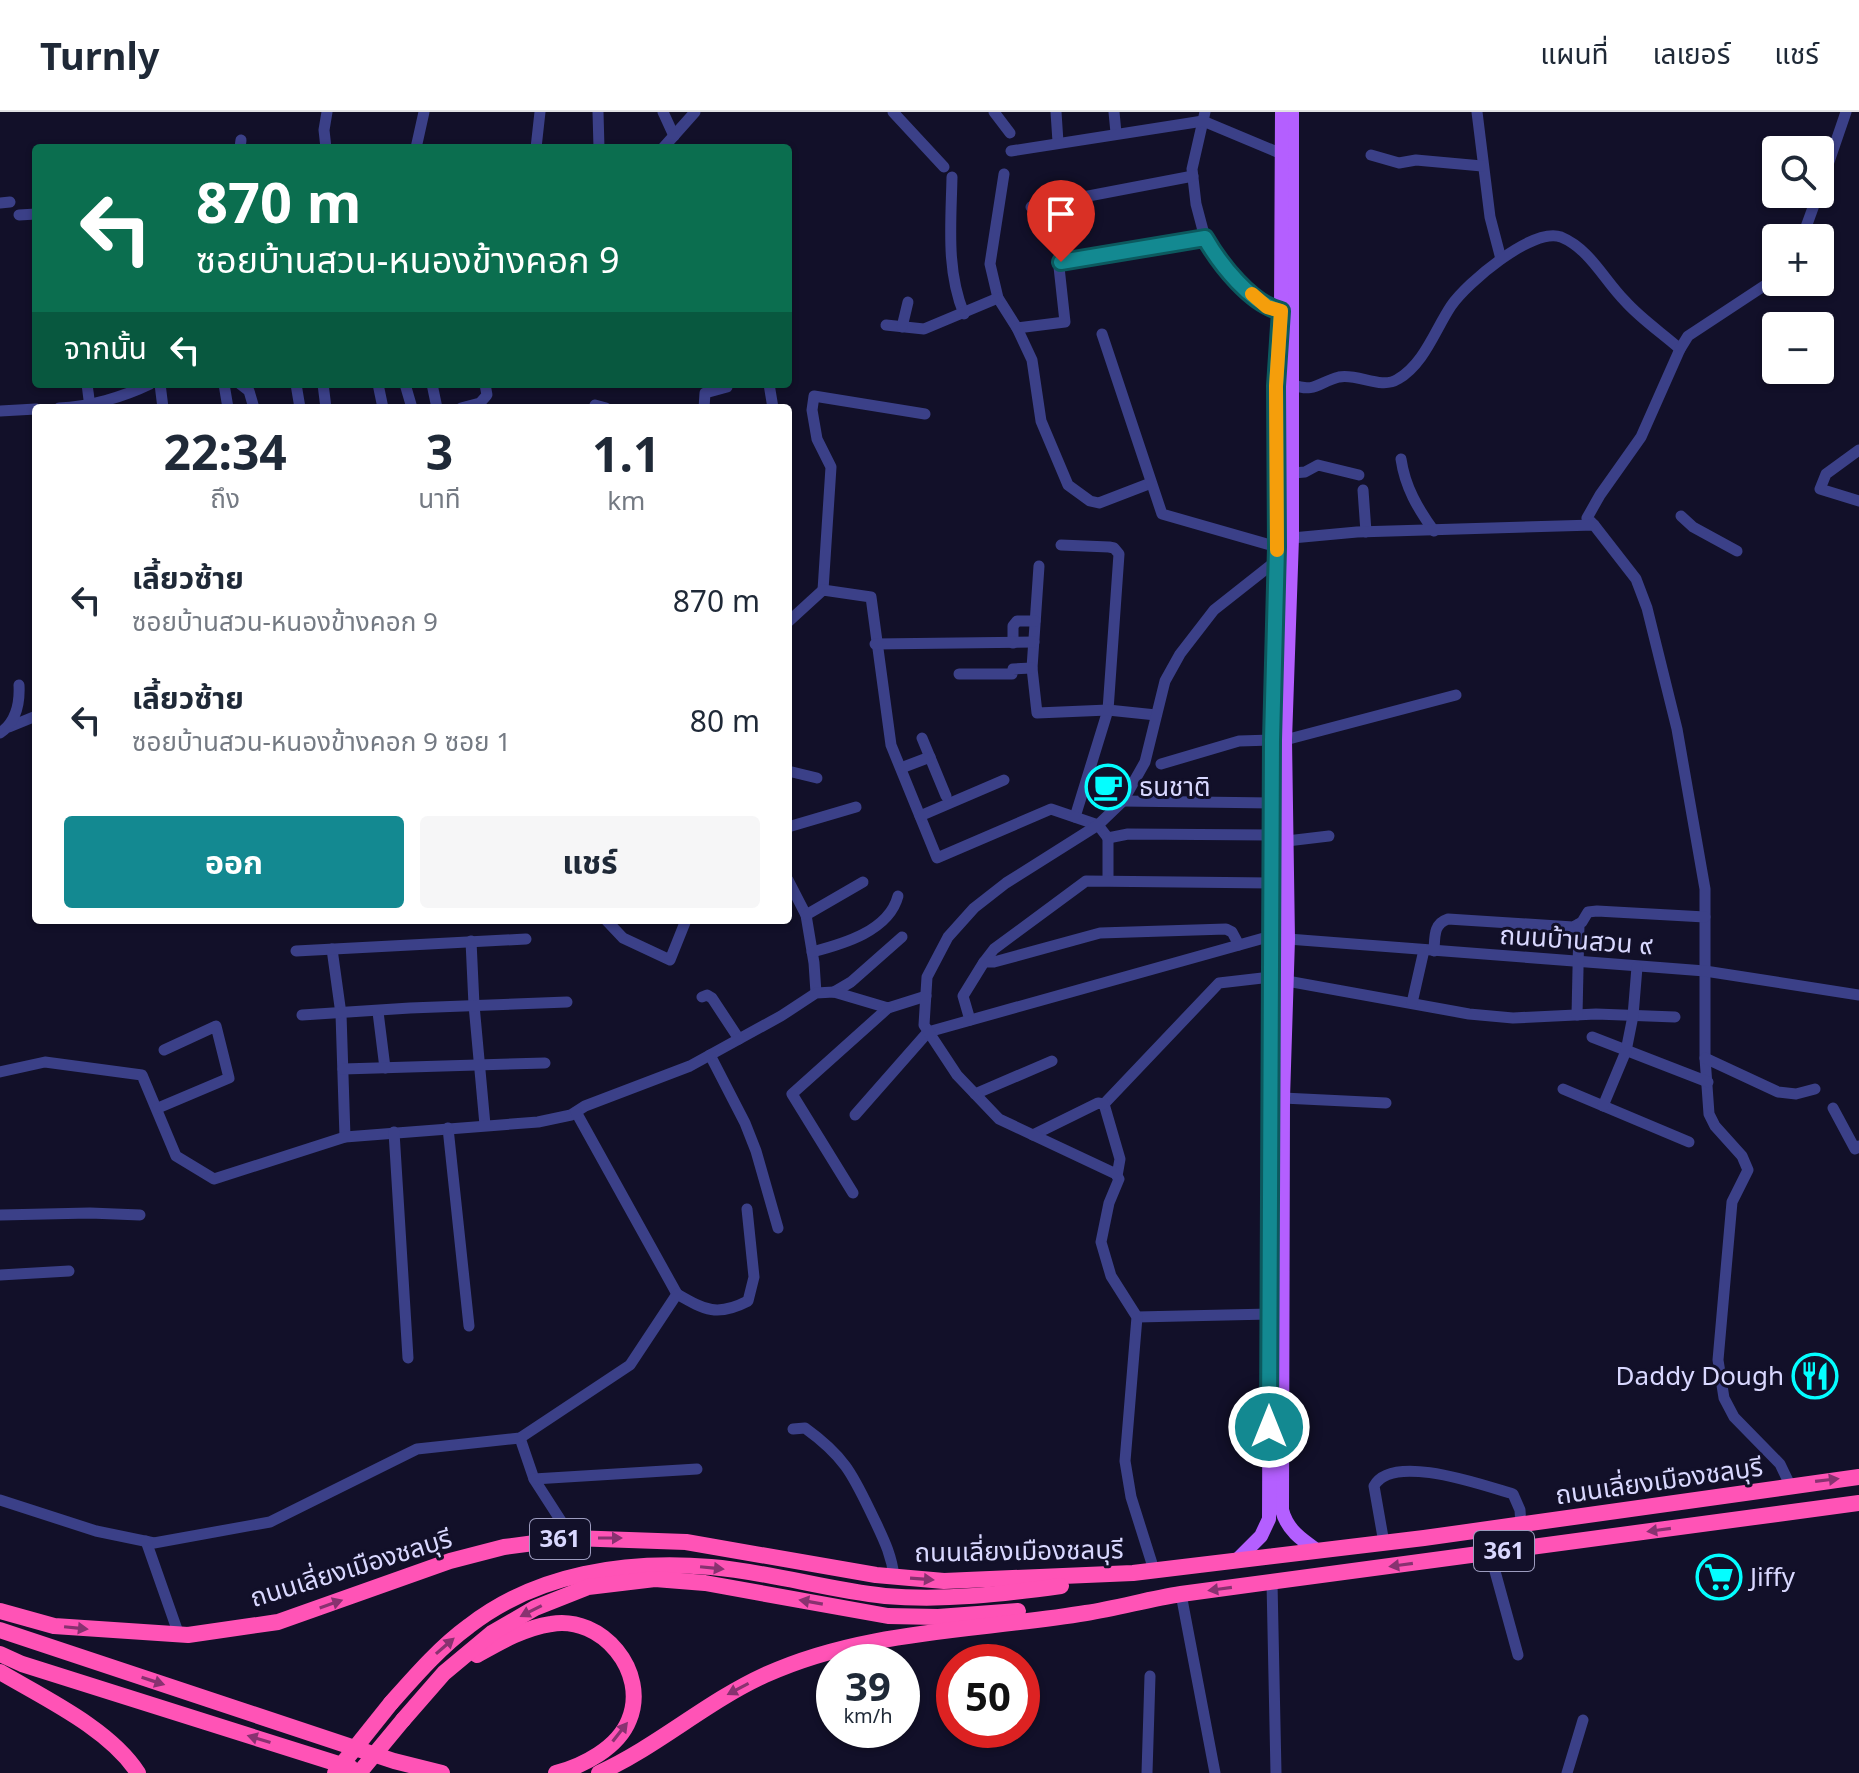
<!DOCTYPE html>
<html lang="th">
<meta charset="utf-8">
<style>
:root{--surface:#fff;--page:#f6f6f7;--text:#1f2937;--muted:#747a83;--line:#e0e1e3;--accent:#138991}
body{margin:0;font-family:"Noto Sans","Noto Sans Thai",sans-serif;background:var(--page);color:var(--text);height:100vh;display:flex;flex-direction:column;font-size:30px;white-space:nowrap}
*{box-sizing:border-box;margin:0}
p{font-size:26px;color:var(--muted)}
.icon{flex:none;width:44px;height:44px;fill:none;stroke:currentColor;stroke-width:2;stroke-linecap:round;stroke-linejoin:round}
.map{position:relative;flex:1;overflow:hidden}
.details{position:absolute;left:32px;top:292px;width:760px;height:520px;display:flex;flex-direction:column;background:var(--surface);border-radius:8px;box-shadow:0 2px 6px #0004}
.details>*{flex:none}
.hud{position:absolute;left:32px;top:32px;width:760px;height:244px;border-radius:8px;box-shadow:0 2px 6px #0004;background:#0b6e4f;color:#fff;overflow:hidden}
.tools{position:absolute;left:1762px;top:24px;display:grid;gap:16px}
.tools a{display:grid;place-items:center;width:72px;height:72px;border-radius:8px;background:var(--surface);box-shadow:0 2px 6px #0004;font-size:40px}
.speed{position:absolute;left:816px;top:1532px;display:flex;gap:16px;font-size:40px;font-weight:700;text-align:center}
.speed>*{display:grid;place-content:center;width:104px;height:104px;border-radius:50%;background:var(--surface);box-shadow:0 2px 6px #0004;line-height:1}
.speed small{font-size:20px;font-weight:400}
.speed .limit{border:12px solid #d22;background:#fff;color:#111}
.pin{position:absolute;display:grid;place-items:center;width:68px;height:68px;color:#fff;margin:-82px -34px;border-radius:50% 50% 50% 0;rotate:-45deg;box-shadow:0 0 8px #0007}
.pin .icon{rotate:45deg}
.me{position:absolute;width:88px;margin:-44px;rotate:0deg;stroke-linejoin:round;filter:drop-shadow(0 0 6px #0008)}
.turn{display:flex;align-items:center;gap:28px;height:168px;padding:0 32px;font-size:36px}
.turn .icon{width:104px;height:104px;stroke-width:2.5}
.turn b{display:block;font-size:56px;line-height:68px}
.then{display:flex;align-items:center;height:76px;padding:0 32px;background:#0003;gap:16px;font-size:30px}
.eta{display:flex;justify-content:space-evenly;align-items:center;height:136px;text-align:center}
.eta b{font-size:48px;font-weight:700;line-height:56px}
.action{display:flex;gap:16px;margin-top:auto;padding:16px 32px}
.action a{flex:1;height:92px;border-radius:8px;background:var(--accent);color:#fff;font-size:32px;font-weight:700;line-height:92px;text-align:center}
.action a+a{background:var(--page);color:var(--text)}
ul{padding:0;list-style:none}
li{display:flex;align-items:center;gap:24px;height:120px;padding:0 32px}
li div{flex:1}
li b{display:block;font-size:30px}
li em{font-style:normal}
header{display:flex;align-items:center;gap:48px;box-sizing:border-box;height:112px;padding:0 40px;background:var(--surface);border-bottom:2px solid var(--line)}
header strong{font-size:38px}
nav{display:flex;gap:44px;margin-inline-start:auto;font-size:28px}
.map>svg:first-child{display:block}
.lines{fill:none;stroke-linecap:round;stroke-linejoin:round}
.minor{stroke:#3b4088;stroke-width:11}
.major{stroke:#b45fff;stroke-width:14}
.highway{stroke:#ff53b6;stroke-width:16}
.highway-bridge{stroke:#ff53b6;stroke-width:16}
.oneway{fill:#883270}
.route-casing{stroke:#0c595e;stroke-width:20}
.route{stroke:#138991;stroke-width:14}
.slow{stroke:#f59e0b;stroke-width:14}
.labels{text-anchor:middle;stroke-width:6;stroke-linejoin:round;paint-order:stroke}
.shield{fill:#121029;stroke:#9d9cbf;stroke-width:2}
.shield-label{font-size:24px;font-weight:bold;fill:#d9d8ff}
.poi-label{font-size:26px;fill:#d9d8ff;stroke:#121029;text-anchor:start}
.street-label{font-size:26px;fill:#d9d8ff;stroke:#121029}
</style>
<header>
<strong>Turnly</strong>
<nav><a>แผนที่</a><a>เลเยอร์</a><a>แชร์</a></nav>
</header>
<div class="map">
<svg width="1859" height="1661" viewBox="0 0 1859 1661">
<rect width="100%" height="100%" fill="#121029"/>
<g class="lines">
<g class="minor">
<polyline points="598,0 599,36"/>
<polyline points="663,0 674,24"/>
<polyline points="893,0 944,55"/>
<polyline points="994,0 1010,21"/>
<polyline points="1056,0 1058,30"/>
<polyline points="1114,0 1116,21"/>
<polyline points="1205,0 1192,57 1196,92 1205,126 1223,153 1262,192 1281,199"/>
<polyline points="1477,0 1490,105 1501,147"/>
<polyline points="240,36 241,28"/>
<polyline points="326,36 324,18 327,0"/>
<polyline points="416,36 424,0"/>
<polyline points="536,36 540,0"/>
<polyline points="663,36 695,0"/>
<polyline points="1011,39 1203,9 1289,45"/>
<polyline points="1371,43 1399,51 1416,48 1482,54"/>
<polyline points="1004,62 990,152 998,186 1017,216 1065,210 1059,155 1061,150 1205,126"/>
<path d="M 952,65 C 951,112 946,158 964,202"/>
<polyline points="1820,76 1846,0"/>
<polyline points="0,91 10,90"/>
<polyline points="1031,95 1193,64"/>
<polyline points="19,103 36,102"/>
<polyline points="1802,126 1818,82"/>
<polyline points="886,213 924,217 998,186"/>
<polyline points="902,215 908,190"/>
<polyline points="1017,216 1032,248 1041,309 1068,373 1090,389 1099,391 1151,371"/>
<polyline points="1102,222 1162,402 1277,435"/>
<polyline points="87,272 90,295"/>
<polyline points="160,272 163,296"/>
<polyline points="224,272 228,296"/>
<polyline points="240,272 249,279 254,296"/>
<polyline points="296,272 300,296"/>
<polyline points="323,272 326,296"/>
<polyline points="378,272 383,296"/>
<polyline points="405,272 412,296"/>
<polyline points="432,272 437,296"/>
<polyline points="769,272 773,296"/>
<path d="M 1293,273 C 1315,281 1319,270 1339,265 C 1358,261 1381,278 1398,267 C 1424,252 1435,218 1451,194 C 1467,171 1532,115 1561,125 C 1590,137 1604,168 1625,189 C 1641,207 1662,221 1680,237"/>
<polyline points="595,293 606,296"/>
<path d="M 59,296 C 89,295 123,285 150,272"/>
<polyline points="461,296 480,291 487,283 485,272"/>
<polyline points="704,296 705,281 727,275"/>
<polyline points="0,299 36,297"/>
<polyline points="1859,338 1826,362 1820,377 1859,389"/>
<path d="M 1401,347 C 1405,375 1418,397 1434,419"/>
<polyline points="1293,361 1305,360 1318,353 1359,363"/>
<polyline points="1363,378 1366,420"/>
<polyline points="1681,404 1693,415 1737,439"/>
<polyline points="1594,413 1587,406 1600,383 1641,325 1680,237 1688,224 1776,166"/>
<polyline points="1292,426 1357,420 1594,413 1636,467 1647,496 1677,617 1705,777 1705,946 1709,1002 1715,1014 1742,1044 1748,1058 1732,1090 1718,1248 1724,1286 1734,1305 1780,1352 1791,1375"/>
<polyline points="1061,433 1109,435 1114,436 1119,442 1108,598 1075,705"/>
<polyline points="1039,454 1032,556 1037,601 1108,598 1156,603"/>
<polyline points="823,478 831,355 817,327 812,298 814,284 925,302"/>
<polyline points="788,510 823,478 871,485 891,633 937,746 1051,697 1098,713 1108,726 1128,722 1271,723"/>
<polyline points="1013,531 1013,514 1017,509 1035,509"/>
<polyline points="875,532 1034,530"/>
<polyline points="959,562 1012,562 1013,557 1032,556"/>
<polyline points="9,615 36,604"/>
<path d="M 0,621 C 16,610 20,592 19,573"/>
<polyline points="922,626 946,684"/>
<polyline points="1285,628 1456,583"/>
<polyline points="1161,652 1239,629 1272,628"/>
<polyline points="901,656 930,645"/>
<polyline points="788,659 817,666"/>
<polyline points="1123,689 1272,691"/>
<polyline points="920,704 1004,668"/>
<polyline points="788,715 856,695"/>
<polyline points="1287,729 1329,724"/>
<polyline points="788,768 806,803 814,851 816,881"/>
<polyline points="1108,768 1108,726"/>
<polyline points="806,803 863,770"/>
<polyline points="606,808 623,826 670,848 686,808"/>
<polyline points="1288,827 1705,859 1859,883"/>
<polyline points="471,829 474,893 485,1013"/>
<polyline points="332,837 341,902 345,1025"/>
<polyline points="296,839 526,827"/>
<path d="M 1434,839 C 1435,825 1433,812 1448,807 L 1573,815 L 1582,810 L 1588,800 L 1597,799 L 1705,805"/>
<path d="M 812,840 C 843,832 889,819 898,784"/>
<polyline points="984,850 994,837 1086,769 1271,771"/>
<polyline points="1287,869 1469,902 1513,906 1596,902 1675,905"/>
<polyline points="834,880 851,870 902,825"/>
<polyline points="702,885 707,883 712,886 739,927"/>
<polyline points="1412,891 1424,838"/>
<polyline points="378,900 385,956"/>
<polyline points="302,903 410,896 567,890"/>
<polyline points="1577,903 1579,812"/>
<polyline points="970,908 963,884 984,850 994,850 1100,821 1226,817 1232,820 1239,833"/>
<polyline points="928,920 1271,824"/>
<polyline points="1592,925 1708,970"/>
<polyline points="710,943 745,1011 756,1039 778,1116"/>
<polyline points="1705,946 1778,980 1796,982 1815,977"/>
<polyline points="343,957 545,951"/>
<polyline points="0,960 45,950 142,963 176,1044 214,1067 345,1025 538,1010 571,1003 585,994 690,954 781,904 816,881 834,880 888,896 926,884"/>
<polyline points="1563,977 1689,1030"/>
<polyline points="975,982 1052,949"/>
<polyline points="1283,986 1386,991"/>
<polyline points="1104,992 1219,871 1271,865"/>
<polyline points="1104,992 1120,1047 1117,1064"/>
<polyline points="1603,994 1626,939 1633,904 1637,855"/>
<polyline points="158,996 229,966 216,914 164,938"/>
<polyline points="1833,996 1855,1037 1859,1034"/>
<polyline points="576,1000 677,1182"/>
<polyline points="855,1003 928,920"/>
<polyline points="448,1016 469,1214"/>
<polyline points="394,1020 408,1246"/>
<polyline points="1033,1023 1098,991 1104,992"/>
<polyline points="853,1081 792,982 888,896"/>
<polyline points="0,1103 90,1101 140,1103"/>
<polyline points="0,1163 69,1159"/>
<path d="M 677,1182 C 705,1198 717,1205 748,1189 L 754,1165 L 747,1097"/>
<polyline points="1137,1205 1270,1202"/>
<path d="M 793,1317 L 805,1316 C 848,1347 854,1366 876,1411 C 885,1430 892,1445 894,1465"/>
<polyline points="520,1326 534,1367 572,1426"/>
<polyline points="534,1367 697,1357"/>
<polyline points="0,1388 96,1419 154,1431 270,1410 417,1337 520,1326 630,1253 677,1182"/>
<polyline points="146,1429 179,1523"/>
<path d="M 1384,1431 L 1374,1374 C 1392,1340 1485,1374 1513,1382 L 1520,1398 L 1521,1413"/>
<polyline points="1490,1441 1518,1543"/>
<polyline points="1154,1458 1131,1385 1125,1349 1137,1205 1111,1164 1101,1130 1109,1091 1119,1067 1116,1062 999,1007 957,963 924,913 927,865 948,825 974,796 1006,771 1098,713 1123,689 1145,650 1165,569 1180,542 1214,498 1276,449"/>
<polyline points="1272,1470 1276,1661"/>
<polyline points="1181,1482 1215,1661"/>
<polyline points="1147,1661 1150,1564"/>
<polyline points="1567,1661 1583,1608"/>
</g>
<g class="major">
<path d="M 1292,0 L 1292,426 L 1285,628 L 1288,827 L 1283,986 L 1282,1398 C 1287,1418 1302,1428 1318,1439"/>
<polyline points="1237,1448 1261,1424 1269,1407 1272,628 1277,435 1276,274 1281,199 1282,0"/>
</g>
<g class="highway">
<polyline points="0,1499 54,1514 188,1523 278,1510 450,1449 504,1435 572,1426 686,1430 876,1463 944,1469 1133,1461 1424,1426 1859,1365"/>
<polyline points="0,1518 394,1649 442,1661"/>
<polyline points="0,1542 22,1552 351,1656"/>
<path d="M 477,1543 C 500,1530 524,1516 551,1512 C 602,1503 649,1560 629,1608 C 618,1636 583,1654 556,1661"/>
<path d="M 0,1560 C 44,1586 110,1617 138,1661"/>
<path d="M 391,1591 C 415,1564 439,1536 469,1514 C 537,1461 627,1448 711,1455 C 770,1460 827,1478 885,1484 C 945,1489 1002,1482 1061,1474"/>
<polyline points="403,1608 444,1561 492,1521 535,1496 588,1475 655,1467 705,1471 888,1504 938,1505 1018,1499"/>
<path d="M 599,1661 C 658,1634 706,1590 765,1563 C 866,1517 979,1519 1086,1501 C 1118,1496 1149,1487 1181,1482 L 1859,1391"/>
</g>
<g class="highway-bridge">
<polyline points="335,1661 391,1591"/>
<polyline points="359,1661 403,1608"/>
</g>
</g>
<defs><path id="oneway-solid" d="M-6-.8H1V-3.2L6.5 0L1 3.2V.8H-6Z" transform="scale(2)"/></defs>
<g class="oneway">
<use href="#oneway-solid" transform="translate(1827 1368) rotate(-7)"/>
<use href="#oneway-solid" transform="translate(1659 1418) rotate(172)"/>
<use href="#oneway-solid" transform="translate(610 1426)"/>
<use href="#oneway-solid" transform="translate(1401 1453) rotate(172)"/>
<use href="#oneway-solid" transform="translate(712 1456) rotate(6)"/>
<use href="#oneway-solid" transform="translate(922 1467) rotate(4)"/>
<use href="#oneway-solid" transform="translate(1220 1477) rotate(172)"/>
<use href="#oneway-solid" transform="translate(811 1490) rotate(-170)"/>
<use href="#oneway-solid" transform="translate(331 1492) rotate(-19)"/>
<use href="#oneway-solid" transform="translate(531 1499) rotate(153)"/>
<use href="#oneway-solid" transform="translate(76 1516) rotate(6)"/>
<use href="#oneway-solid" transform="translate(445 1534) rotate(-41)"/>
<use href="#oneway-solid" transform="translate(153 1569) rotate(18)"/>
<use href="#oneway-solid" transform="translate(738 1577) rotate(152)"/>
<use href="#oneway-solid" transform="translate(620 1620) rotate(-52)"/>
<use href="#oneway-solid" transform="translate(259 1627) rotate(-163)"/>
</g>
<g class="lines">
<g class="route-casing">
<path id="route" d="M 1061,150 L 1205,126 C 1220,152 1251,192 1281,199 L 1276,274 L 1277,435 L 1272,628 L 1269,1315"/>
</g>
<use href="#route" class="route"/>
<polyline class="slow" points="1252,182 1267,195 1281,199 1276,274 1277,438"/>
</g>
<defs>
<g id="cafe-ring" transform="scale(2.3)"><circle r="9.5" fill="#121029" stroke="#04feff" stroke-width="1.5"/><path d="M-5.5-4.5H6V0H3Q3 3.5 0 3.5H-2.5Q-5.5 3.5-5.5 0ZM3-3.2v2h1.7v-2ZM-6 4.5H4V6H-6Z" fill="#04feff"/></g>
<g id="restaurant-ring" transform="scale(2.3)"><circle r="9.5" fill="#121029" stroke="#04feff" stroke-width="1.5"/><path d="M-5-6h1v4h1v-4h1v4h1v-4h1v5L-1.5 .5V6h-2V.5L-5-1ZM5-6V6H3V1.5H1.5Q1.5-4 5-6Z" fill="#04feff"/></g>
<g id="supermarket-ring" transform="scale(2.3)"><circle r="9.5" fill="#121029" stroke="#04feff" stroke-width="1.5"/><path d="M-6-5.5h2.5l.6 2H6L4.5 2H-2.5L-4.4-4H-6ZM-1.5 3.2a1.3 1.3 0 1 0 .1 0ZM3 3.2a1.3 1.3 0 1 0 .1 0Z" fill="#04feff"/></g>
</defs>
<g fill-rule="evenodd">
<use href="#cafe-ring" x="1108" y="675"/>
<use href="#restaurant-ring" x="1815" y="1264"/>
<use href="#supermarket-ring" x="1719" y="1465"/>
</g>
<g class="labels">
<g class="shield">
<rect x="530" y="1407" width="60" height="40" rx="6"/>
<rect x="1474" y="1419" width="60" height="40" rx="6"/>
</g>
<g class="shield-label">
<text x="560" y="1435">361</text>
<text x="1504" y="1447">361</text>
</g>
<g class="poi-label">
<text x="1139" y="684">ธนชาติ</text>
<text x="1784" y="1273" text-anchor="end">Daddy Dough</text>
<text x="1750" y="1474">Jiffy</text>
</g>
<g class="street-label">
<text transform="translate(1576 828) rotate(4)" y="9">ถนนบ้านสวน ๙</text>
<text transform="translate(1659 1369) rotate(-8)" y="9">ถนนเลี่ยงเมืองชลบุรี</text>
<text transform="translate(1019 1439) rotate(-1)" y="9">ถนนเลี่ยงเมืองชลบุรี</text>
<text transform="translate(351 1456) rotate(-17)" y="9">ถนนเลี่ยงเมืองชลบุรี</text>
</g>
</g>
</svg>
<div class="tools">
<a><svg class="icon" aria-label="search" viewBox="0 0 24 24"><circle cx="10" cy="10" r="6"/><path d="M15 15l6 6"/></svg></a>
<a>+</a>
<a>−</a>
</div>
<div class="speed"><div>39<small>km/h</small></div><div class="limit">50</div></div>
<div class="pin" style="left:1061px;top:150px;background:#d93025"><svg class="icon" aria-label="arrive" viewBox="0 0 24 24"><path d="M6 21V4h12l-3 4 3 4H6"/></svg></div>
<svg class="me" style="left:1269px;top:1315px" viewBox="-20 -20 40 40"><circle r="17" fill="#138991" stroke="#fff" stroke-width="3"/><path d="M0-11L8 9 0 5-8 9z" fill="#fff"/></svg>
<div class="hud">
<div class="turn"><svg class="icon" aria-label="left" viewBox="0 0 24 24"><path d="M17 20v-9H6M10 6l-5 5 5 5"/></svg><div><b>870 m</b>ซอยบ้านสวน-หนองข้างคอก 9</div></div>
<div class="then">จากนั้น<svg class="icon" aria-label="left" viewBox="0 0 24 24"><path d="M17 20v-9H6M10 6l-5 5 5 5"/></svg></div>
</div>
<section class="details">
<div class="eta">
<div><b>22:34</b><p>ถึง</p></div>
<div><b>3</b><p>นาที</p></div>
<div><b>1.1</b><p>km</p></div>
</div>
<ul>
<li><svg class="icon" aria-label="left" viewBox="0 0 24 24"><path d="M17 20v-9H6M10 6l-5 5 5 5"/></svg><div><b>เลี้ยวซ้าย</b><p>ซอยบ้านสวน-หนองข้างคอก 9</p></div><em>870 m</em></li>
<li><svg class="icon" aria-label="left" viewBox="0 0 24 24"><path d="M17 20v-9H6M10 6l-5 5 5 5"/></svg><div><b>เลี้ยวซ้าย</b><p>ซอยบ้านสวน-หนองข้างคอก 9 ซอย 1</p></div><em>80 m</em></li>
</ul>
<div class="action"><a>ออก</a><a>แชร์</a></div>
</section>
</div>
